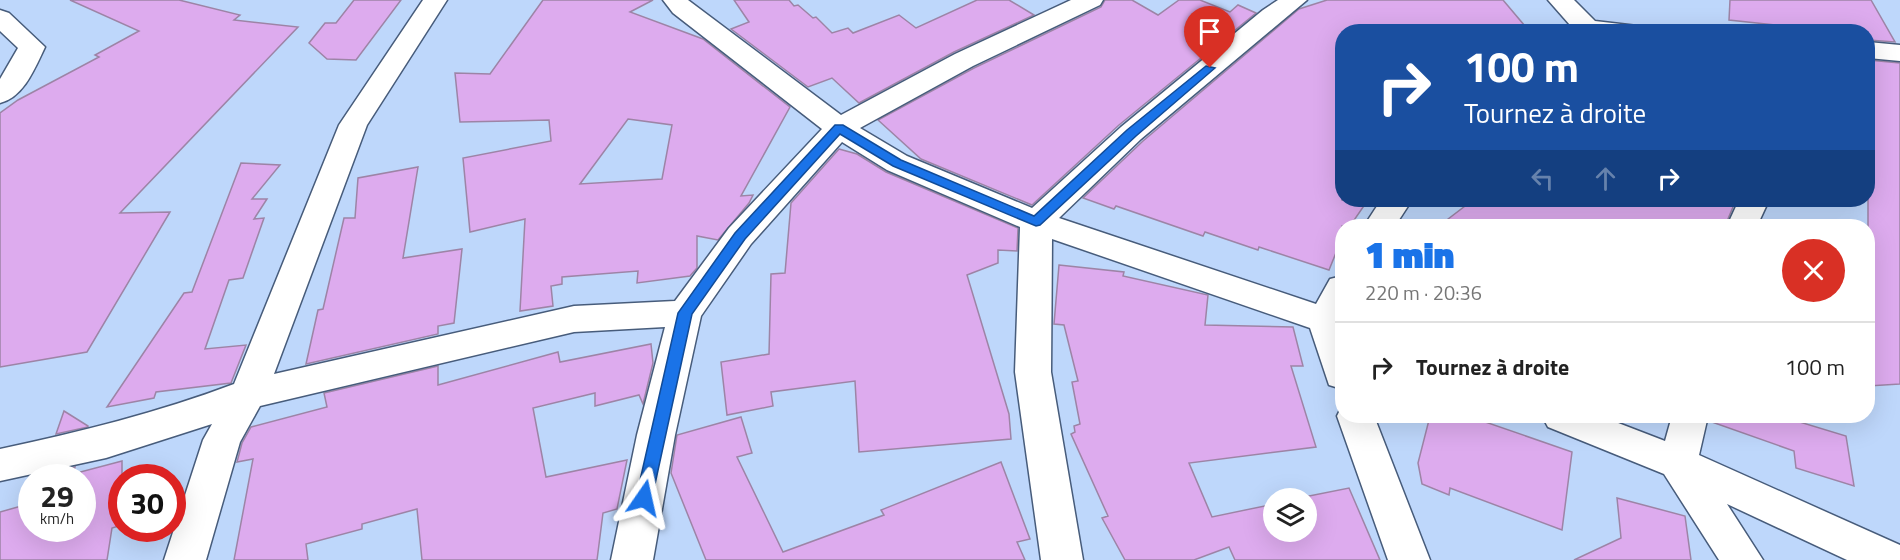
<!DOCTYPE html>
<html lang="fr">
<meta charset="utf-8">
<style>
:root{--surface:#fff;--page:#f6f6f6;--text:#222;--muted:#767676;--line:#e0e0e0;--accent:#1a73e8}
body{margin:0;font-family:"Titillium Web",sans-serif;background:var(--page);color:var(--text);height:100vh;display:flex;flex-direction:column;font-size:22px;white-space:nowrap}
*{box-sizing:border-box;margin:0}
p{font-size:20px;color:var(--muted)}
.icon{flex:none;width:33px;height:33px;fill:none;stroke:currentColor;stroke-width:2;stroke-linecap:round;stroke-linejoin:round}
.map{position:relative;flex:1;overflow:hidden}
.sheet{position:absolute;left:1335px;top:219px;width:540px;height:204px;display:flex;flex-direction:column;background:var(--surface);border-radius:24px;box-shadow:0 6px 24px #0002}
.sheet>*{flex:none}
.hud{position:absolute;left:1335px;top:24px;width:540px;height:183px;border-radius:24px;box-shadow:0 6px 24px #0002;background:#1a4fa0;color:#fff;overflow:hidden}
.buttons{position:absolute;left:1263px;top:488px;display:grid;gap:12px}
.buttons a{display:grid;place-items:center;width:54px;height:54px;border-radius:50%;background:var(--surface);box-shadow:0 6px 24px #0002;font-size:30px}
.speed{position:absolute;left:18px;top:464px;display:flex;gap:12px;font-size:30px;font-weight:700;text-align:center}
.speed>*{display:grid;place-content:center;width:78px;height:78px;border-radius:50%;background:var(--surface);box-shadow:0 6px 24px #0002;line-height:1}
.speed small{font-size:15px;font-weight:400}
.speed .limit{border:9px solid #d22;background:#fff;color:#111}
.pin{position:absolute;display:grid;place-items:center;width:51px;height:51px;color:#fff;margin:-62px -26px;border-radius:50% 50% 50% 0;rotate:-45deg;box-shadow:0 0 6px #0007}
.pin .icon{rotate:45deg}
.me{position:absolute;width:66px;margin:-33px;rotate:11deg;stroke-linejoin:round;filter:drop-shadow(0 0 4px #0008)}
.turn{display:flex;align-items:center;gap:21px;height:126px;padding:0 30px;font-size:27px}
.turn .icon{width:78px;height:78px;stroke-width:2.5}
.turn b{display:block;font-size:42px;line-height:51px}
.lanes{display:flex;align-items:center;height:57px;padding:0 30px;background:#0003;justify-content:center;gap:30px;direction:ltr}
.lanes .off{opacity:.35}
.round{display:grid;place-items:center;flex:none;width:63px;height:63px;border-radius:32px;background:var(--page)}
.headline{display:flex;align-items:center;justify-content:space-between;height:102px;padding:0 30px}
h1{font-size:36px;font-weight:800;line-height:45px;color:var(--accent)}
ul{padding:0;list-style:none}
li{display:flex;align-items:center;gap:18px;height:90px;padding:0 30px;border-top:2px solid var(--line)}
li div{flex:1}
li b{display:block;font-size:22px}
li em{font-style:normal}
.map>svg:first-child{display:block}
.building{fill:#ddabee;stroke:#9d84a6;stroke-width:1.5;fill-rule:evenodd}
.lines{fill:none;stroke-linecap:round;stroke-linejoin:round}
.street-casing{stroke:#475c7b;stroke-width:3}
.street{fill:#fff;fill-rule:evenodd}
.route{fill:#1a73e8;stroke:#114b97;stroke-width:1.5}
</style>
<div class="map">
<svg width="1900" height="560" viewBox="0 0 1900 560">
<rect width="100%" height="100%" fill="#bed7fb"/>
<g class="building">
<polygon points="70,0 179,0 240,15 234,20 298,27 120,213 170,212 87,352 0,367 0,113 18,100 99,57 95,55 139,31"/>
<polygon points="354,0 401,0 356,60 327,59 309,43 325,23 336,23"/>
<path d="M 543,0 L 653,0 L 630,12 L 703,39 L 790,107 L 741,196 L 753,195 L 749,203 L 718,240 L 697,236 L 697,268 L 690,276 L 637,283 L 638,271 L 562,277 L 562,284 L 551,286 L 553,306 L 520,311 L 525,219 L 470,232 L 463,158 L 551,141 L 549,120 L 460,122 L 455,73 L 490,74 ZM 628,119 L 672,125 L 662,179 L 580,184 Z"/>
<polygon points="734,0 789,0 794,6 798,5 813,18 816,17 832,33 848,28 853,33 899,15 916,28 977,0 1009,0 1034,15 954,52 859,103 832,78 808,87 731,29 749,22"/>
<polygon points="1105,0 1132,0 1158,15 1179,0 1200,0 1230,12 1238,5 1256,13 1119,125 1032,205 921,159 878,120 974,68 1101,7"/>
<polygon points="1327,0 1503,0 1530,32 1342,32 1342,200 1368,200 1350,226 1342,226 1342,238 1329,270 1259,247 1258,250 1205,232 1203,236 1116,206 1114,209 1083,198 1143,141 1299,9"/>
<polygon points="1730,0 1871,0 1895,42 1868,40 1868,32 1841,32 1729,20"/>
<polygon points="1868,60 1900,63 1900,384 1868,386"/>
<polygon points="839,149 857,154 886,172 1018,228 1017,251 998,250 998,263 967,275 1009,414 1011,439 859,452 855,381 771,392 773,406 727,415 721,362 769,354 771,274 785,273 791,203"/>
<polygon points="241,163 280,165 252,199 267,199 254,219 264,218 243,278 229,280 205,349 246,345 231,383 156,392 154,398 107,407 184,293 192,292"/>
<polygon points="418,167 403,258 462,249 454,323 438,326 438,334 306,364 318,310 323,309 344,218 355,218 358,178"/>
<polygon points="1473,200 1725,200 1733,207 1725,226 1439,226"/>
<polygon points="1059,265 1124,272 1123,276 1208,295 1205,325 1293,327 1303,366 1291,366 1316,447 1189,463 1212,517 1274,504 1274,531 1306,531 1306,498 1299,498 1349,488 1380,560 1235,560 1229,547 1194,560 1125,560 1102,518 1108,516 1071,434 1075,432 1074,426 1080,424 1072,382 1078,381 1064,325 1054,324"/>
<polygon points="651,344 653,363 643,404 639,395 595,406 595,393 533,408 546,477 627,460 617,509 603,513 597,560 422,560 417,509 362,524 362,529 306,544 308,560 234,560 253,459 237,462 242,443 251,427 327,407 324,393 438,366 438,385 558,352 560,362"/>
<polygon points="64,411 88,426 88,427 56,434"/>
<polygon points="1430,416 1468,416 1572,452 1562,530 1450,488 1449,495 1422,484 1418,463"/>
<polygon points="1710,416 1780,416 1846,436 1854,486 1796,468 1794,451 1709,421"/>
<polygon points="741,417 752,453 737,457 783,552 884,515 881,510 1001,462 1030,539 1017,542 1025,560 706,560 671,473 677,435"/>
<polygon points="122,461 122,525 112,528 107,560 0,560 0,512 32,503 32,528 82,528 82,477 41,477 42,474 75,467 73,474"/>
<polygon points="1617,498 1685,516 1691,560 1574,560 1621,538"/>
</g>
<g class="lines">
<g class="street-casing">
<g id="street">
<path d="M 423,0 L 447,0 L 367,125 L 274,374 L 574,306 L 675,301 L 729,228 L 822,129 L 673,13 L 663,0 L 688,0 L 841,115 L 955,54 L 1071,0 L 1103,0 L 1100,5 L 973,66 L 860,128 L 907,156 L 1032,208 L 1121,127 L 1263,10 L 1278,0 L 1307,0 L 1141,139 L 1059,218 L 1316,304 L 1330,279 L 1342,276 L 1342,389 L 1329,385 L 1310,328 L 1052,239 L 1051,372 L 1083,560 L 1041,560 L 1015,372 L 1020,227 L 887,170 L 842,142 L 751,244 L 701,316 L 675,435 L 653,560 L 611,560 L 637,435 L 665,327 L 574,332 L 260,406 L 240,442 L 206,560 L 164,560 L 203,440 L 212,424 L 106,458 L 0,481 L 0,449 C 80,432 157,413 234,384 L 339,125 Z"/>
<polygon points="1548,0 1574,0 1595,21 1646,27 1649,32 1559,32 1562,27 1570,25"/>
<path d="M 0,10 L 9,13 L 45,47 C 35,68 24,97 0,103 L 0,79 L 18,48 L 0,31 Z"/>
<polygon points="1868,42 1900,45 1900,61 1868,58"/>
<polygon points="1381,200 1412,200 1395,226 1364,226"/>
<polygon points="1739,200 1769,200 1757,226 1727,226"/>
<polygon points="1342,406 1342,416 1374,416 1430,560 1388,560 1337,416"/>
<polygon points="1542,416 1600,416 1665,441 1672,416 1708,416 1699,455 1900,545 1900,560 1847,560 1727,504 1763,560 1719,560 1664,474 1548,427"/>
</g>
</g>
<use href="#street" class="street"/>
</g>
<polygon class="route" points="1206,66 1215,68 1136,136 1040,225 1036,226 893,166 840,134 745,239 692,314 652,498 650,503 638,503 636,498 678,313 735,233 835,125 843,125 901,160 1034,216 1127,130"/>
</svg>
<div class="buttons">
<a><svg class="icon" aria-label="layers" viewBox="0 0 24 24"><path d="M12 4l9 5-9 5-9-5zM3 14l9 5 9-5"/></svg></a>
</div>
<div class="speed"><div>29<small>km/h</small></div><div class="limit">30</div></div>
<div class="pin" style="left:1210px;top:68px;background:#d93025"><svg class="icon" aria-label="arrive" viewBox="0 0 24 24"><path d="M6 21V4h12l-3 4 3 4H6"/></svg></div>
<svg class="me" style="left:644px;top:498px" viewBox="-20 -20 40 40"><path d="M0-17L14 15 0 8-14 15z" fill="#1a73e8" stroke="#fff" stroke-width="4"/></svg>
<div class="hud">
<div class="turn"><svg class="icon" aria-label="right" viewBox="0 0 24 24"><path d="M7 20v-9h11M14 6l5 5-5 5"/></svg><div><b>100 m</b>Tournez à droite</div></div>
<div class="lanes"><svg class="icon off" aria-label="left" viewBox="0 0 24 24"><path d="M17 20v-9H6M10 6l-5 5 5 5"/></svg><svg class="icon off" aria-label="ahead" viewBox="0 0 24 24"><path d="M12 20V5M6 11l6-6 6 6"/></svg><svg class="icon" aria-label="right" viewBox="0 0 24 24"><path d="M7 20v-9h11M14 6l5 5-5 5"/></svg></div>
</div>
<section class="sheet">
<div class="headline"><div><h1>1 min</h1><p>220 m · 20:36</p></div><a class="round" style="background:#d93025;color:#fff"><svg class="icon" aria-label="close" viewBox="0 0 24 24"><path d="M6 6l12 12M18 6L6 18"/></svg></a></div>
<ul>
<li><svg class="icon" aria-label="right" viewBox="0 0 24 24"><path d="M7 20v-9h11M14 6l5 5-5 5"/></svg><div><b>Tournez à droite</b></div><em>100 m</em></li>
</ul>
</section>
</div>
